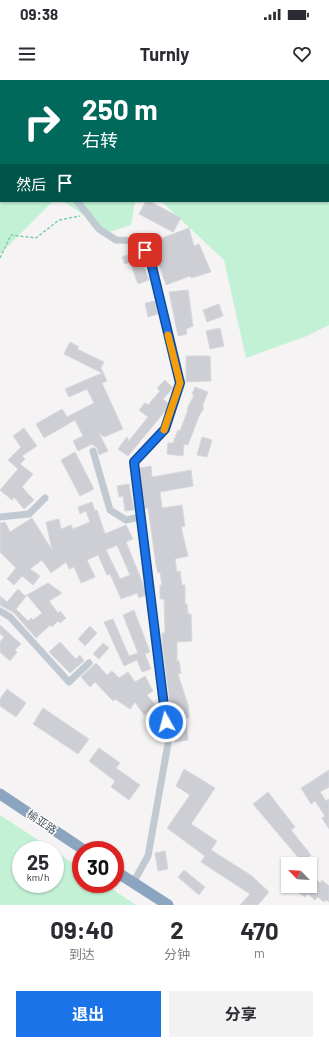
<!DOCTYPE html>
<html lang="zh">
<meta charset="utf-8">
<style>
:root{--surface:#fff;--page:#f2f2f3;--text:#2b2b33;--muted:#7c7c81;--accent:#1a73e8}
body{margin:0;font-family:Barlow,"Noto Sans SC",sans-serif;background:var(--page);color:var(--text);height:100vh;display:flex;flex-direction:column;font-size:15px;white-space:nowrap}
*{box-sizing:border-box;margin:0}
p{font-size:13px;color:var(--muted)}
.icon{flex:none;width:22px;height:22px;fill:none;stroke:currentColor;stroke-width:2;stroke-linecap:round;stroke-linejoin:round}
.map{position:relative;height:825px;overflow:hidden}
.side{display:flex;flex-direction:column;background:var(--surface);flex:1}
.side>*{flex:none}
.top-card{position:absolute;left:0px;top:0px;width:329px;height:122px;box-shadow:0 1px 3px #0004;background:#00695c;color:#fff;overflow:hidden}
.needle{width:26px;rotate:295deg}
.buttons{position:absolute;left:281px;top:777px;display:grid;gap:8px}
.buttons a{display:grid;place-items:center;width:36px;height:36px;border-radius:0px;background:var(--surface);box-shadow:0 1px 3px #0004;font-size:20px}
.speed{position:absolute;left:12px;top:761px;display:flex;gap:8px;font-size:20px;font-weight:700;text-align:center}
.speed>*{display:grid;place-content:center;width:52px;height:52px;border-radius:50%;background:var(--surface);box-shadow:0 1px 3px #0004;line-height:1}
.speed small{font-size:10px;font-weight:400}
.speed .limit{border:6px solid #d22;background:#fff;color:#111}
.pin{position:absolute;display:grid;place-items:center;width:34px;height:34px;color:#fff;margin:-17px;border-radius:8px;box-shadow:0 2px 6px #0006}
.me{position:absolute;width:44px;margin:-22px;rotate:353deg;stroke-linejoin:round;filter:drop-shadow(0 0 3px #0008)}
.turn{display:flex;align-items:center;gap:14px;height:84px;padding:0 16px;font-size:18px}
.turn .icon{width:52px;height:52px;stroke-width:2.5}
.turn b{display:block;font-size:28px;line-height:34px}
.then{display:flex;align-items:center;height:38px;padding:0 16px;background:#0003;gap:8px;font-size:15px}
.eta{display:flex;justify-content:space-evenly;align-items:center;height:68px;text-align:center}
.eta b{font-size:24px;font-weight:700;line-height:28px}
.cta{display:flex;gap:8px;margin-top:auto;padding:8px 16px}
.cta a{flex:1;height:46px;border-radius:0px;background:var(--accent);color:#fff;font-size:16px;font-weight:700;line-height:46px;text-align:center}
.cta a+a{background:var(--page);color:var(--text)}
.status{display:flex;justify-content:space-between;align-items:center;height:28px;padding:0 20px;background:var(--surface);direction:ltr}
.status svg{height:11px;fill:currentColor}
header{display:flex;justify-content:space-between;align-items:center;height:52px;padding:0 16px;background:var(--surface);font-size:18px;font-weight:700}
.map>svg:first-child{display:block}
.green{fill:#c3f1d5}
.building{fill:#cdcfd5;stroke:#d7d9de;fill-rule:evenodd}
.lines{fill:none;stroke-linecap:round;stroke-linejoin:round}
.path{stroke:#7ad0a6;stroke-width:1.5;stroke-dasharray:3 2;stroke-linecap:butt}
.minor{stroke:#c1cad2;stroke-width:7}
.highway{stroke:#8ba5c1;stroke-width:11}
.route-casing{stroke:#114b97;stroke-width:10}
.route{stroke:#1a73e8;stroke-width:7}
.slow{stroke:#f59e0b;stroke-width:7}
.labels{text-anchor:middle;stroke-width:3;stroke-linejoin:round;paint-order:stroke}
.street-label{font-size:11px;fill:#4a5661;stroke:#fff}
</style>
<div class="status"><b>09:38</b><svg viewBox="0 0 49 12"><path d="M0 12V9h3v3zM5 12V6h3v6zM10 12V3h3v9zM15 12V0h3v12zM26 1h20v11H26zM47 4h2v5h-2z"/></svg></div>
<header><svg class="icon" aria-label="menu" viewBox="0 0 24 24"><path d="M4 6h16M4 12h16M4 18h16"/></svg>Turnly<svg class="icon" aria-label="heart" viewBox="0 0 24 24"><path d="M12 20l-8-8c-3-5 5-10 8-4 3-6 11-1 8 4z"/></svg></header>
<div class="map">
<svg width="329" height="825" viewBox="0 0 329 825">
<rect width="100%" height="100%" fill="#f5f3f3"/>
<g class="green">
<polygon points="0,0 329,0 329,245 307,256 246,278 224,180 161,121 328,121 328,1 1,1 1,121 53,121 0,174"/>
<polygon points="63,121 135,121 131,145 109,152"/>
<polygon points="0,735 53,770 21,770 21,804 55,804 55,771 81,789 81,804 104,804 136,825 0,825"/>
</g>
<g class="building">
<polygon points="146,121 149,121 181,138 173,152 139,134"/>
<polygon points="189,148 194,166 199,164 211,192 191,198 190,196 166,205 156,176 158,175 154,161"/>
<polygon points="138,171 149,200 138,204 130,182 125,184 122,177"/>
<polygon points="188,210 193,246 186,249 187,254 178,256 169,212"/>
<polygon points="155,221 158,234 148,237 145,223"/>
<polygon points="219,224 223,236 207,242 203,230"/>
<polygon points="220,248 224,266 210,269 206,251"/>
<polygon points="70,262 79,267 77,269 104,282 101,288 107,301 102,303 123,349 104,357 99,353 108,371 99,375 97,368 92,364 78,371 73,361 83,356 75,340 44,358 36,344 62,329 67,337 94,323 87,309 69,317 65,309 102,293 64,274"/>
<polygon points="186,276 210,276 211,301 186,302"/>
<polygon points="165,300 173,308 163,319 168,323 166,330 128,376 118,369 127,357 129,361 148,337 139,330 145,323 148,325 160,311 157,308"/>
<polygon points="195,307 208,312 202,327 204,328 199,336 188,365 184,364 183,376 167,374 168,363 173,363 178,350 180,351 188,330 187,329 194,315 192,314"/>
<polygon points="24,348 37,366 22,376 25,379 20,384 33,394 22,407 34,420 24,429 14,417 12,420 0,410 18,389 8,380 21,367 13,356"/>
<polygon points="202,357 212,360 207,377 197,375"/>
<polygon points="75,372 94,409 80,416 61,380"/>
<polygon points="151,386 152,397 191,390 193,406 160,412 162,428 182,425 185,446 181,447 188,476 175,479 177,492 180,491 182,505 185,505 185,524 187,524 188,534 191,534 192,561 177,562 177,581 179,581 181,593 178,594 188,625 189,637 186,638 188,660 175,662 173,649 176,649 170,623 162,562 162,553 165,553 164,519 160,519 160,505 162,505 160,492 158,493 156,485 148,428 145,429 140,388"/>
<polygon points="129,404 134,430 125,431 123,416 119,417 117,406"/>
<path d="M 92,422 L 95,431 L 97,430 L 105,454 L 126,445 L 133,459 L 126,462 L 145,509 L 146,515 L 139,518 L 137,513 L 121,519 L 110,494 L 107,495 L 98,475 L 87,480 L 95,497 L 81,503 L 74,487 L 69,489 L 66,482 L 51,493 L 42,480 L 30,489 L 40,496 L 33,505 L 22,496 L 14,505 L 7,499 L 16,488 L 0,472 L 0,443 L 5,442 L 10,452 L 32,438 L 52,470 L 46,442 L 59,439 L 61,449 L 71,445 L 73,449 L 90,442 L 86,431 L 80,434 L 78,427 ZM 117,465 L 130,495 L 120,499 L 106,470 Z"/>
<polygon points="48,503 62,513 49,521 58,533 60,531 66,538 60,543 58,541 52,547 50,545 36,558 14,533 0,525 0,516 7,522 18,509 25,516 27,515 16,529 28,541 31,538 33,540 42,533 27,515"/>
<polygon points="134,530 150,572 145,574 151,589 142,592 137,580 124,586 104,542 113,539 129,576 138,573 123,535"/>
<polygon points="0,545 21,564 15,570 17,572 10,581 0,572 0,562 4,557 0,554"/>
<polygon points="90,546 97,553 85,566 78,559"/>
<polygon points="60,562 76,579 80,575 84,581 70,593 49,572"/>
<polygon points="103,563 109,568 99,579 93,574"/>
<polygon points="96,583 107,595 112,591 119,598 128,592 135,602 145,596 153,611 147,615 156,626 144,635 135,622 130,629 115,619 113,621 95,602 90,607 81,597"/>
<polygon points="7,609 26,623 16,637 0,626 0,619"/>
<polygon points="43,628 89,659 78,674 33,644"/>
<polygon points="99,668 120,683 116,688 140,705 129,720 111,707 115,701 89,681"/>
<polygon points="184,689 215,708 191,744 217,761 211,770 252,796 269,812 258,825 240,825 250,814 201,782 205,776 167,748 190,715 176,706"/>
<polygon points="329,690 329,707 320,712 326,721 329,719 329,749 322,738 325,736 315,721 311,724 301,708"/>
<polygon points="268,712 295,747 291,750 311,775 302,782 253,724"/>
<polygon points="165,771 168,789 158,791 155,773"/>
<polygon points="184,790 205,807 199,815 178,797"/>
<polygon points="314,798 320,803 322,800 329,806 329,822 326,820 324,822 318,817 315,820 308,814 305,817 292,809 294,807 292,806 310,806 310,802"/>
</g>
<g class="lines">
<polyline class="path" points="0,178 11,155 36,158 59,140 80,136"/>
<g class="minor">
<polyline points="11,1 11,0"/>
<polyline points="77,121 99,149 116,160 141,161 150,178 180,303 165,349 134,382 169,658 148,776 133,803"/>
<polyline points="93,371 110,430 126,440 140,437"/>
<polyline points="0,437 29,434 45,418"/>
<polyline points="0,531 10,537 69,602 89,583"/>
</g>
<g class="highway">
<polyline points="0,714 84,770"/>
<polyline points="115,791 168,825"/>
</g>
</g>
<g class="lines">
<g class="route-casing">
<polyline id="route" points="145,170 150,178 180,303 165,349 134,382 166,642"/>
</g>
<use href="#route" class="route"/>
<polyline class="slow" points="164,350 180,303 168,255"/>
</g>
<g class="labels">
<g class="street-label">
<text transform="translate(42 742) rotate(34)" y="4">榆亚路</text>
</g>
</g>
</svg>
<div class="buttons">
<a><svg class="needle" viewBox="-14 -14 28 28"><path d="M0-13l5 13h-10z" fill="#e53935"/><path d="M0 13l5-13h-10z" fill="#7c7c81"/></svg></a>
</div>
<div class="speed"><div>25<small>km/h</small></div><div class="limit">30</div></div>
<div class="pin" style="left:145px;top:170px;background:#d93025"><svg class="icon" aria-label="arrive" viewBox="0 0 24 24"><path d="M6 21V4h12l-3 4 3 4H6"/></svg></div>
<svg class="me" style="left:166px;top:642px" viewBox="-20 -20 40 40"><circle r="17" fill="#1a73e8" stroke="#fff" stroke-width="3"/><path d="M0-11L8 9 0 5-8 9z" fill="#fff"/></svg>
<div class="top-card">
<div class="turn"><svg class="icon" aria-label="right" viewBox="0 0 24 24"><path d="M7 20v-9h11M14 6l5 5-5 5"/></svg><div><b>250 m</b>右转</div></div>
<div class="then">然后<svg class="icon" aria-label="arrive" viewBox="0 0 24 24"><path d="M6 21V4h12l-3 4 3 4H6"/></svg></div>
</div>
</div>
<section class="side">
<div class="eta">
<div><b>09:40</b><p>到达</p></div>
<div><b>2</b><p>分钟</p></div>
<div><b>470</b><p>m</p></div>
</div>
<div class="cta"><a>退出</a><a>分享</a></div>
</section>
